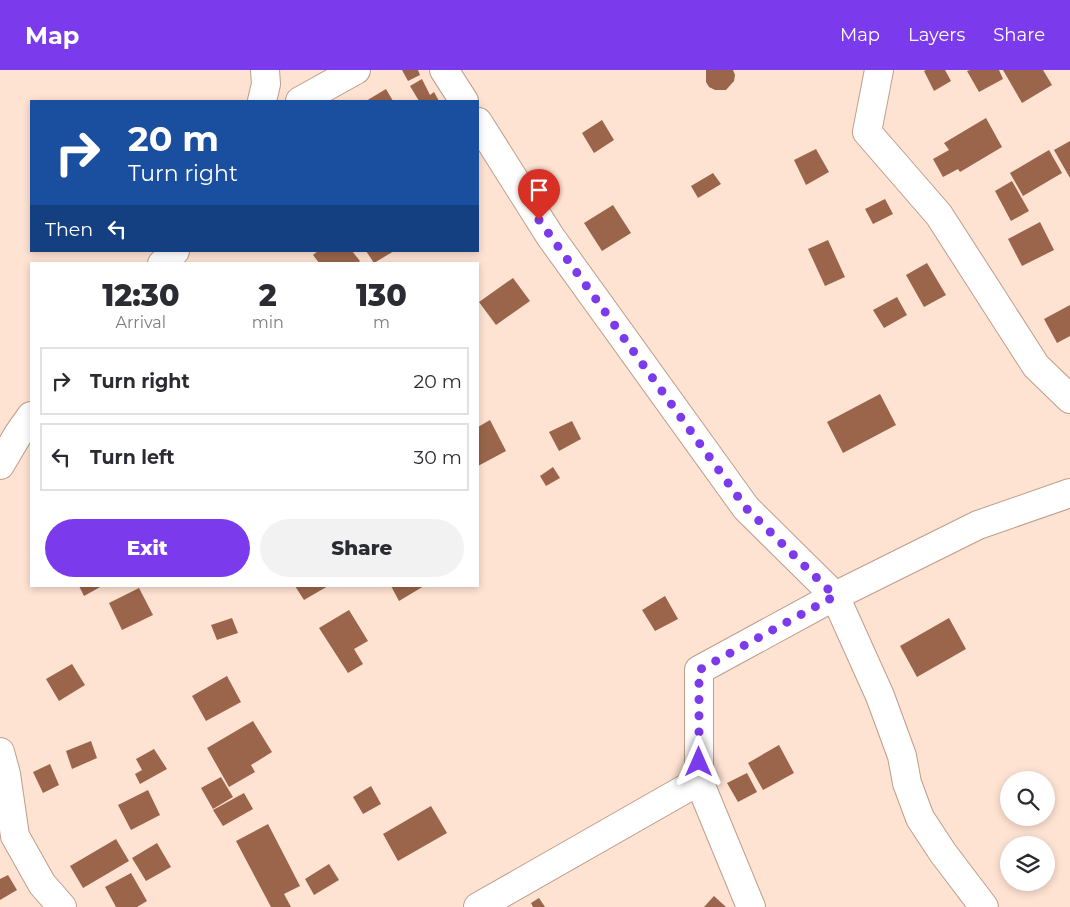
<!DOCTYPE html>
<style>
:root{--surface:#fff;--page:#f2f2f3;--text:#2b2b33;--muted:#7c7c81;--line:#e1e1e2;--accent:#7c3aed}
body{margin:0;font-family:Montserrat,sans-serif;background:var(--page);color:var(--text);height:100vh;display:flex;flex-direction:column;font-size:19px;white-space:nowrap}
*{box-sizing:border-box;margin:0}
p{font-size:16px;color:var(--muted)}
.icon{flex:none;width:28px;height:28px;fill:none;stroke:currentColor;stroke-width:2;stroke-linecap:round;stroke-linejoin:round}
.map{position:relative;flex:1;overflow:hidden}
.panel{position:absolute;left:30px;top:192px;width:449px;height:325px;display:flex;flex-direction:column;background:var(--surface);border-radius:0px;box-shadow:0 2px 8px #0003}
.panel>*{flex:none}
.top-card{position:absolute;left:30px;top:30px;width:449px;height:152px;border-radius:0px;box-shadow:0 2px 8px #0003;background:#1a4fa0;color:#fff;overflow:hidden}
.controls{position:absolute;left:1000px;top:701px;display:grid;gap:10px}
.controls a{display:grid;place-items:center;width:55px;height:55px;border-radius:50%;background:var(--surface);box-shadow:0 2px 8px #0003;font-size:25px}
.pin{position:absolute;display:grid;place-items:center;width:42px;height:42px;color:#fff;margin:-51px -21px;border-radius:50% 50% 50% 0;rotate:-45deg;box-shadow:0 0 5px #0007}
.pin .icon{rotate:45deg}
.me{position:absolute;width:55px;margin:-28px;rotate:0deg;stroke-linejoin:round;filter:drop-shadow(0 0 4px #0008)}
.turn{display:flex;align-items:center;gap:18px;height:105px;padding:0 15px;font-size:22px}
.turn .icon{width:65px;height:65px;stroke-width:2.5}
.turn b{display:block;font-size:35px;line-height:42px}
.then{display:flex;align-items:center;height:48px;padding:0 15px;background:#0003;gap:10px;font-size:19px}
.eta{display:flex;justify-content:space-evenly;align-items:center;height:85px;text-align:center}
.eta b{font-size:30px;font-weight:800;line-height:35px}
.action{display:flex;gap:10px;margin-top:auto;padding:10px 15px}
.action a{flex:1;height:58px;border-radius:30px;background:var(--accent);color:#fff;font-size:20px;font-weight:800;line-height:58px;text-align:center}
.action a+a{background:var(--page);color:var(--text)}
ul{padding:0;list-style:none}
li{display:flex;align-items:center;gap:15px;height:68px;margin:0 10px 8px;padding:0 5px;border:2px solid var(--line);border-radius:0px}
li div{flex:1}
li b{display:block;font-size:19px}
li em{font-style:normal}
header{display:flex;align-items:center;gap:30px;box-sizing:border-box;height:70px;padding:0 25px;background:var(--accent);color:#fff}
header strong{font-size:24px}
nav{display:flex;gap:28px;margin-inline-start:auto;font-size:18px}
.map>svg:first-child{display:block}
.building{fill:#9a654a}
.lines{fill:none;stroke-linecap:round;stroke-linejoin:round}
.minor-casing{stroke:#be9d8a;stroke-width:30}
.minor{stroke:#fff;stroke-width:28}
.route{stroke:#7c3aed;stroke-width:9;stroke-dasharray:0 16.2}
</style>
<header>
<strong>Map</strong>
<nav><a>Map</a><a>Layers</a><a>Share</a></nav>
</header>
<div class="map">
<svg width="1070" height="837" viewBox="0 0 1070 837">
<rect width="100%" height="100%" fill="#fee2d2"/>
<g class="building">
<polygon points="402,0 418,0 420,5 408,11"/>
<polygon points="706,0 733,0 735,5 734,11 726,20 715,20 709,17 706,12"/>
<polygon points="926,0 945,0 951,11 934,21 924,1"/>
<polygon points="970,0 999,0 1003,9 979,22 967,1"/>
<polygon points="1003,0 1043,0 1052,15 1022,33"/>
<polygon points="422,9 430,25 434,22 439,31 419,31 410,16"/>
<polygon points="386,19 393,31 366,31"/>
<polygon points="986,48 1002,77 960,102 958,99 943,107 933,89 949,80 944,73"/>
<polygon points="602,50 614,70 594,83 582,63"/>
<polygon points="1070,71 1070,108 1054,80"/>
<polygon points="816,79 829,102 806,115 794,90"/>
<polygon points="1049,80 1062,103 1023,126 1010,103"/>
<polygon points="713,103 721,114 698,128 691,116"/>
<polygon points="1012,111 1029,141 1011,151 995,121"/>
<polygon points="885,129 893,144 873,154 865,139"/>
<polygon points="613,135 631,163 602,181 584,153"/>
<polygon points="1040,152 1054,180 1022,196 1008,169"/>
<polygon points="828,170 845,207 825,216 808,179"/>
<polygon points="318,181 352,181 360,191 356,194 320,194 313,185"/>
<polygon points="366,181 394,181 374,193"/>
<polygon points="927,193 946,225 924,237 906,205"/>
<polygon points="513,208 530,231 496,255 479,232"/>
<polygon points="897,227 907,245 884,258 873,240"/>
<polygon points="1070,235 1070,266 1057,273 1044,249"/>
<polygon points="880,324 896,355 843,383 827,352"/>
<polygon points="490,350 506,381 478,396 478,357"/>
<polygon points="572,351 581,369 559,381 549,362"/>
<polygon points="553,397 560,408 546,416 540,406"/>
<polygon points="79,516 102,516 84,526"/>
<polygon points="295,516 328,516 304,530"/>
<polygon points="391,516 424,516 399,531"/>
<polygon points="139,518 153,545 122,560 109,533"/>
<polygon points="665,526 678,549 655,561 642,540"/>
<polygon points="349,540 368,571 354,579 363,594 348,603 319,558"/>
<polygon points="232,548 238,563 217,570 211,555"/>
<polygon points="949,548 966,579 917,607 900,576"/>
<polygon points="72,594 85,615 59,631 46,609"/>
<polygon points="227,606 241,632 206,651 192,626"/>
<polygon points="253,651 272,682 251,695 255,702 229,717 207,678"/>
<polygon points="91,671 97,688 72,699 66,681"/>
<polygon points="779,675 794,703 763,720 748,693"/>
<polygon points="154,679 167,699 140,714 135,704 142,700 136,689"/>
<polygon points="50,694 59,715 43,723 33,702"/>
<polygon points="747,703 757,722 738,732 727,713"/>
<polygon points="221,707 233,727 213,739 201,718"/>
<polygon points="371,716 381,734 363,744 353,727"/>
<polygon points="148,720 160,745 131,760 118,735"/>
<polygon points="244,723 253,739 223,756 213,740"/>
<polygon points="431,736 447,763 398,791 383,764"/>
<polygon points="268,754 300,816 284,824 291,837 271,837 236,771"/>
<polygon points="116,769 129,791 83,818 70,796"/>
<polygon points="157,773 171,797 146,811 132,788"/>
<polygon points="329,794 339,810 314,825 305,809"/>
<polygon points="131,803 147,831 137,837 116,837 105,817"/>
<polygon points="8,805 17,820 0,830 0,809"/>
<polygon points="714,826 726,837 704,837"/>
<polygon points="539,828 545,837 533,837 531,833"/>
</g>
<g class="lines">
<g class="minor-casing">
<g id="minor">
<polyline points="444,0 464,31"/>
<polyline points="879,0 867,62 939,145 1036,296 1070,329"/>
<polyline points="262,31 266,14 265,0"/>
<polyline points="300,31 356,0"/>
<polyline points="478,52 550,166 746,438 835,526 880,626 902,686 907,713 920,748 943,783 984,837"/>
<polyline points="162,194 175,181"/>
<polyline points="0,395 19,363 31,346"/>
<polyline points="0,682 6,704 15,766 42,814 62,837"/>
<polyline points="478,837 699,711"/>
<polyline points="751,837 699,711 699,600 835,526 978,455 1070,423"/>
</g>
</g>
<use href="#minor" class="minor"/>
</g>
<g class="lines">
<polyline class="route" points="539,150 746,438 835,526 699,600 699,692"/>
</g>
</svg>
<div class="controls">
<a><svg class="icon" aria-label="search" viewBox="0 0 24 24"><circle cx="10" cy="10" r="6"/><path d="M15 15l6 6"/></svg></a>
<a><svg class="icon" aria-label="layers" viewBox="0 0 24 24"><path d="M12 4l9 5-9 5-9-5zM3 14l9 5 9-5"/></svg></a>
</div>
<div class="pin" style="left:539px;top:150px;background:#d93025"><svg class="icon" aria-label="arrive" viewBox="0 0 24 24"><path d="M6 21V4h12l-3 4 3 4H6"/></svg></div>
<svg class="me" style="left:699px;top:692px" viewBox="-20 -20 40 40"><path d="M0-17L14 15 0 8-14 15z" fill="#7c3aed" stroke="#fff" stroke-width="4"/></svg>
<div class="top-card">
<div class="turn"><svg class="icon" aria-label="right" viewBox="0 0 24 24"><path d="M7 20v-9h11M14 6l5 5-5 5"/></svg><div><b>20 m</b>Turn right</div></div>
<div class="then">Then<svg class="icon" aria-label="left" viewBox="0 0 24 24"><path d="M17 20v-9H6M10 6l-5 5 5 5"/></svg></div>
</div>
<section class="panel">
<div class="eta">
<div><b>12:30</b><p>Arrival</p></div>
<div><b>2</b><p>min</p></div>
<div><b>130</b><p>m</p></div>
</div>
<ul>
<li><svg class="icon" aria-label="right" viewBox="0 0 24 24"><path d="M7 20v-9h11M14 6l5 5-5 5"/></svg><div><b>Turn right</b></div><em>20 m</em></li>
<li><svg class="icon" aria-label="left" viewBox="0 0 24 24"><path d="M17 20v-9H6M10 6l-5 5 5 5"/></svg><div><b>Turn left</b></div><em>30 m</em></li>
</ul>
<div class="action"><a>Exit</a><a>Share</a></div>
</section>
</div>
